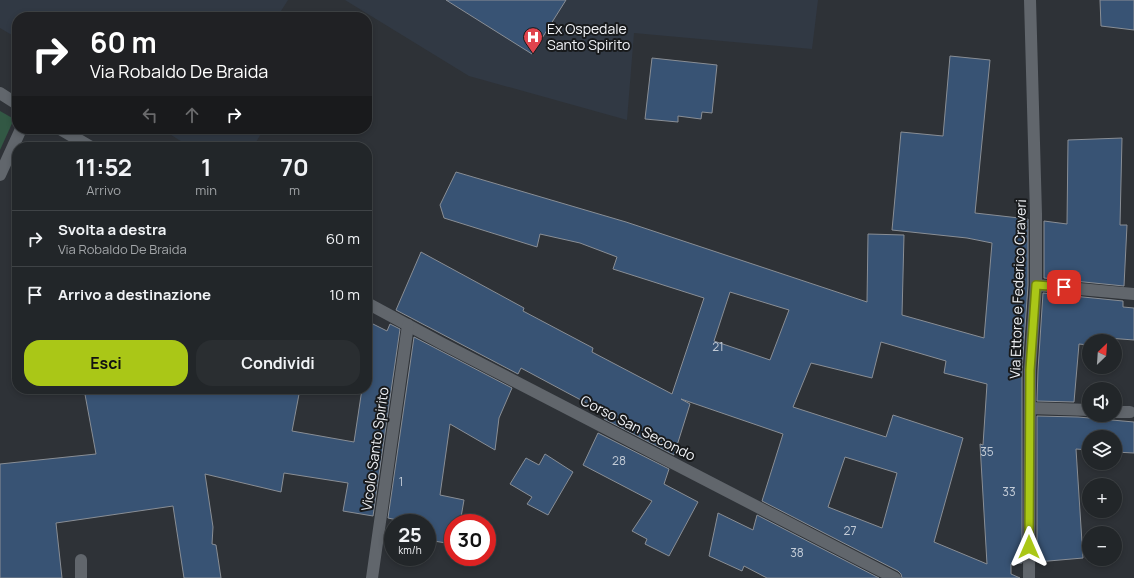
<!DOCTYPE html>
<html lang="it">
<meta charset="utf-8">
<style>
:root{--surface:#222629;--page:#2a2e31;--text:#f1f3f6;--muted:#a2a5a8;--line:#3f4346;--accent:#aac717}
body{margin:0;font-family:Manrope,sans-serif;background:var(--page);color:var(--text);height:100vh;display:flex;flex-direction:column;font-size:15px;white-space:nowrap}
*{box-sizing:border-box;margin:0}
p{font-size:13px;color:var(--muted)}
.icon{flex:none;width:22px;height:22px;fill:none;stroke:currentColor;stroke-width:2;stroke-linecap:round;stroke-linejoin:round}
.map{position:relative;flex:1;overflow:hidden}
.side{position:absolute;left:12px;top:142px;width:360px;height:252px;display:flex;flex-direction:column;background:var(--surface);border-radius:16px;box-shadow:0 2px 6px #0003,0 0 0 1px var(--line)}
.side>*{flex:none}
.guide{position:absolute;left:12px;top:12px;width:360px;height:122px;border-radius:16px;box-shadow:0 2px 6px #0003,0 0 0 1px var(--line);background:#202124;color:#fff;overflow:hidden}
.needle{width:26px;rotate:25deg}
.buttons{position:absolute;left:1082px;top:334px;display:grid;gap:8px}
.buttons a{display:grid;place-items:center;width:40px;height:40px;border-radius:50%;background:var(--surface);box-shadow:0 2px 6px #0003,0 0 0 1px var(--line);font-size:20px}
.speed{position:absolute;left:384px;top:514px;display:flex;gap:8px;font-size:20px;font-weight:700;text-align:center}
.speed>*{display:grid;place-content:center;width:52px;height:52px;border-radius:50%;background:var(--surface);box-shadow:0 2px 6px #0003,0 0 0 1px var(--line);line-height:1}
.speed small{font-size:10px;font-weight:400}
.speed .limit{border:6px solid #d22;background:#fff;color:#111}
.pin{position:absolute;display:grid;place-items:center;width:34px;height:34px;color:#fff;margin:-17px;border-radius:8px;box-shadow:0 2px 6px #0006}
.me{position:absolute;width:44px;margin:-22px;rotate:0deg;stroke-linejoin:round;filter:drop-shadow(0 0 3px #0008)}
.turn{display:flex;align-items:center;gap:14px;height:84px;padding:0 12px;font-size:18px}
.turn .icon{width:52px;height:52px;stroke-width:2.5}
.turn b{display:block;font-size:28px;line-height:34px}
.lanes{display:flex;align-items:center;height:38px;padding:0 12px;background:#0003;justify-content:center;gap:20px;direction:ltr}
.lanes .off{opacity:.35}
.eta{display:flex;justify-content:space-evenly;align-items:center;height:68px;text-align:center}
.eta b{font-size:24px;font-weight:700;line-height:28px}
.primary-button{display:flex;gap:8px;margin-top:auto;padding:8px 12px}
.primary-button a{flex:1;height:46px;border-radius:16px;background:var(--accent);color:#111;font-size:16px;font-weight:700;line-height:46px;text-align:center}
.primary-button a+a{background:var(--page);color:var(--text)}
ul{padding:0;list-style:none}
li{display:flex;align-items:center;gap:12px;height:56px;padding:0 12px;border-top:1px solid var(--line)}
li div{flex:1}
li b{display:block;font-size:15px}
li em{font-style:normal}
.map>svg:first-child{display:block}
.built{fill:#313944}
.green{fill:#325844}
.building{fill:#385374;stroke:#898e95;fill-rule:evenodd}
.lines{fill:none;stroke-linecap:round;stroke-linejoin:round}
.lane{stroke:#61666c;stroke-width:12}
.street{stroke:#61666c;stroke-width:12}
.route-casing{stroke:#6e810f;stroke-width:10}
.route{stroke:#aac717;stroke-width:7}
.labels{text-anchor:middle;stroke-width:4;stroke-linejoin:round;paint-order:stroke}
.number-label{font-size:12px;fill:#c4ccd7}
.poi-label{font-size:14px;fill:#f2f4f8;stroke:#181a1c;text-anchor:start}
.street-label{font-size:14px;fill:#f2f4f8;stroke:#181a1c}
</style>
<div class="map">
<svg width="1134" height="578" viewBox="0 0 1134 578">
<rect width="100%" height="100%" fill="#2e3237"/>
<g class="built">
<polygon points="0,0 288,0 281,11 290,17 17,17 17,38 0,28"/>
<polygon points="345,0 818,0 812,49 634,33 627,120 469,76"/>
<polygon points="162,129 264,129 253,147 190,147"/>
</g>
<polygon class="green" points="0,111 14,119 0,150"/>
<g class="building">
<polygon points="446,0 566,0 532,54"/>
<polygon points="1100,0 1134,0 1134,30 1101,26"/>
<path d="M 950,56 L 990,60 L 975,213 L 1028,219 L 1028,285 L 1022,370 L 1022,563 L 1011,564 L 1011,574 L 1020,578 L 902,578 L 901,574 L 898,571 L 762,501 L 783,434 L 681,399 L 690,404 L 674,455 L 604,419 L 607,414 L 521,368 L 518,374 L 396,310 L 421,252 L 524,308 L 523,311 L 593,348 L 592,352 L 672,394 L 704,298 L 613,269 L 617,257 L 580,243 L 540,234 L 537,247 L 444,218 L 440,205 L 456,172 L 626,222 L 867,302 L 868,234 L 904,235 L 902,315 L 984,338 L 992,243 L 967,238 L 892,230 L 901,132 L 943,136 ZM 730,292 L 789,310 L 770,360 L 714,341 ZM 881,342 L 946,361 L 944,373 L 987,384 L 983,445 L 980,444 L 987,564 L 934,542 L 963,438 L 893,415 L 886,437 L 793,407 L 811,363 L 872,378 ZM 845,457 L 897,473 L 882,528 L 828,507 Z"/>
<polygon points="652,58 717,65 712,113 702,112 701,119 678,116 678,122 645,119"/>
<polygon points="1122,138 1120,225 1127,225 1124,286 1044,278 1044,221 1067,224 1068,140"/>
<polygon points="1043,293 1123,301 1123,307 1134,308 1134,340 1108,338 1108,341 1089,341 1089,345 1079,344 1074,402 1037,401 1038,370"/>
<polygon points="367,321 387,331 390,324 400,329 373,516 343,511 348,483 284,473 281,492 205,474 213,527 212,544 216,545 221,578 184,578 173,506 56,523 62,578 0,578 0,464 96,454 84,389 300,389 292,431 354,442 362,389 367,389"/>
<polygon points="414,337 512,388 499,418 495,450 450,424 440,495 464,500 460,523 453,523 453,544 427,540 427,523 397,523 397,520 388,518"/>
<polygon points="1037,416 1078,417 1134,422 1134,453 1115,452 1115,437 1089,437 1089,450 1076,449 1083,558 1037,562"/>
<polygon points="598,433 669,469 664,484 698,502 669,556 645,544 647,539 632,531 652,501 583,465"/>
<polygon points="545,454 573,472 548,515 527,504 532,497 510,484 526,458 539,465"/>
<polygon points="718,513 753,530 757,515 879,578 767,578 744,566 742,571 709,556"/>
</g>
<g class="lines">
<g class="lane">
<polyline points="1030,408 1089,410"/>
<polyline points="1115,412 1130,412"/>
<polyline points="81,560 81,578"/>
</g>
<g class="street">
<polyline points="0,93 17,104"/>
<polyline points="60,129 91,147"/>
<polyline points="0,175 21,129"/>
<polyline points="1036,285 1134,294"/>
<polyline points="367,303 441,343 895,578"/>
<polyline points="372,578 408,325"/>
<polyline points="1029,578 1030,370 1036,285 1036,214 1030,0"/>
</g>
</g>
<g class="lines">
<g class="route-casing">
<polyline id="route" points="1029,547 1030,370 1036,285 1064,287"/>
</g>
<use href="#route" class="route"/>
</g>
<defs>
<g id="hospital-pin" transform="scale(1)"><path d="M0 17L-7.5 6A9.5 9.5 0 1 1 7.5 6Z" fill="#e0444e" stroke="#181a1c"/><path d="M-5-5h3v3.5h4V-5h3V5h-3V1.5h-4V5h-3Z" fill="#fff"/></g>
</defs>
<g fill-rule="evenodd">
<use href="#hospital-pin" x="533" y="37"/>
</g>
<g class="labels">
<g class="number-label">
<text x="718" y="351">21</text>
<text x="987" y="456">35</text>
<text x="619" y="465">28</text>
<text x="401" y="486">1</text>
<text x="1009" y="496">33</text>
<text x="850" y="535">27</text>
<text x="797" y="557">38</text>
</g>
<g class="poi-label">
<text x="547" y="34">Ex Ospedale<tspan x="547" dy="16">Santo Spirito</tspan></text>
</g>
<g class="street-label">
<text transform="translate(1018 289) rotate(-88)" y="5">Via Ettore e Federico Craveri</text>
<text transform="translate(638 428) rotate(27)" y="5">Corso San Secondo</text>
<text transform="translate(375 449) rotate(-82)" y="5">Vicolo Santo Spirito</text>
</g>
</g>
</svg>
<div class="buttons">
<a><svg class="needle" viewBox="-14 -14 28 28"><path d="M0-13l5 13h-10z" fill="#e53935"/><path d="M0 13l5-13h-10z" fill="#a2a5a8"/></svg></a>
<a><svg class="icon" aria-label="sound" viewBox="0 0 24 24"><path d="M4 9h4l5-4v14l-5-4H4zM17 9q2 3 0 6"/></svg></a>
<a><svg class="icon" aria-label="layers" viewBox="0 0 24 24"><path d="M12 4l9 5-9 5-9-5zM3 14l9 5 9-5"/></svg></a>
<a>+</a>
<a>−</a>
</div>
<div class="speed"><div>25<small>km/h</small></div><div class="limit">30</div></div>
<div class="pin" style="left:1064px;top:287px;background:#d93025"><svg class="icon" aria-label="arrive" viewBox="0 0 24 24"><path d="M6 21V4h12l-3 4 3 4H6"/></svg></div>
<svg class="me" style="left:1029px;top:547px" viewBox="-20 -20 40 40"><path d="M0-17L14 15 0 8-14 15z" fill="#aac717" stroke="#fff" stroke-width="4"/></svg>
<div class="guide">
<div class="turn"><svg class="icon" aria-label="right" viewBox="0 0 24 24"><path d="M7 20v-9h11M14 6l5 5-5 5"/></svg><div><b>60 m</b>Via Robaldo De Braida</div></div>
<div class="lanes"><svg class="icon off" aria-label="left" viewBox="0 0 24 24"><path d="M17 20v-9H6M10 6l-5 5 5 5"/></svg><svg class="icon off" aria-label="ahead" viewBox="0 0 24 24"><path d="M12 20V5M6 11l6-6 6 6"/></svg><svg class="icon" aria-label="right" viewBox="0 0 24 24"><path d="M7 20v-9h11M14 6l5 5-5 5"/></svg></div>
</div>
<section class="side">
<div class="eta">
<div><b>11:52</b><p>Arrivo</p></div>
<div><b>1</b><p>min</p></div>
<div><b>70</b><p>m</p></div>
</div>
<ul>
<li><svg class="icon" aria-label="right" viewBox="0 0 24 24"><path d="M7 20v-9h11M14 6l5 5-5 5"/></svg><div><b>Svolta a destra</b><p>Via Robaldo De Braida</p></div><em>60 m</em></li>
<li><svg class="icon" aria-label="arrive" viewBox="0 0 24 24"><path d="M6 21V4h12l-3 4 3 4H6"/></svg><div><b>Arrivo a destinazione</b></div><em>10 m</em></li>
</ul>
<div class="primary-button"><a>Esci</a><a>Condividi</a></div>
</section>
</div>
